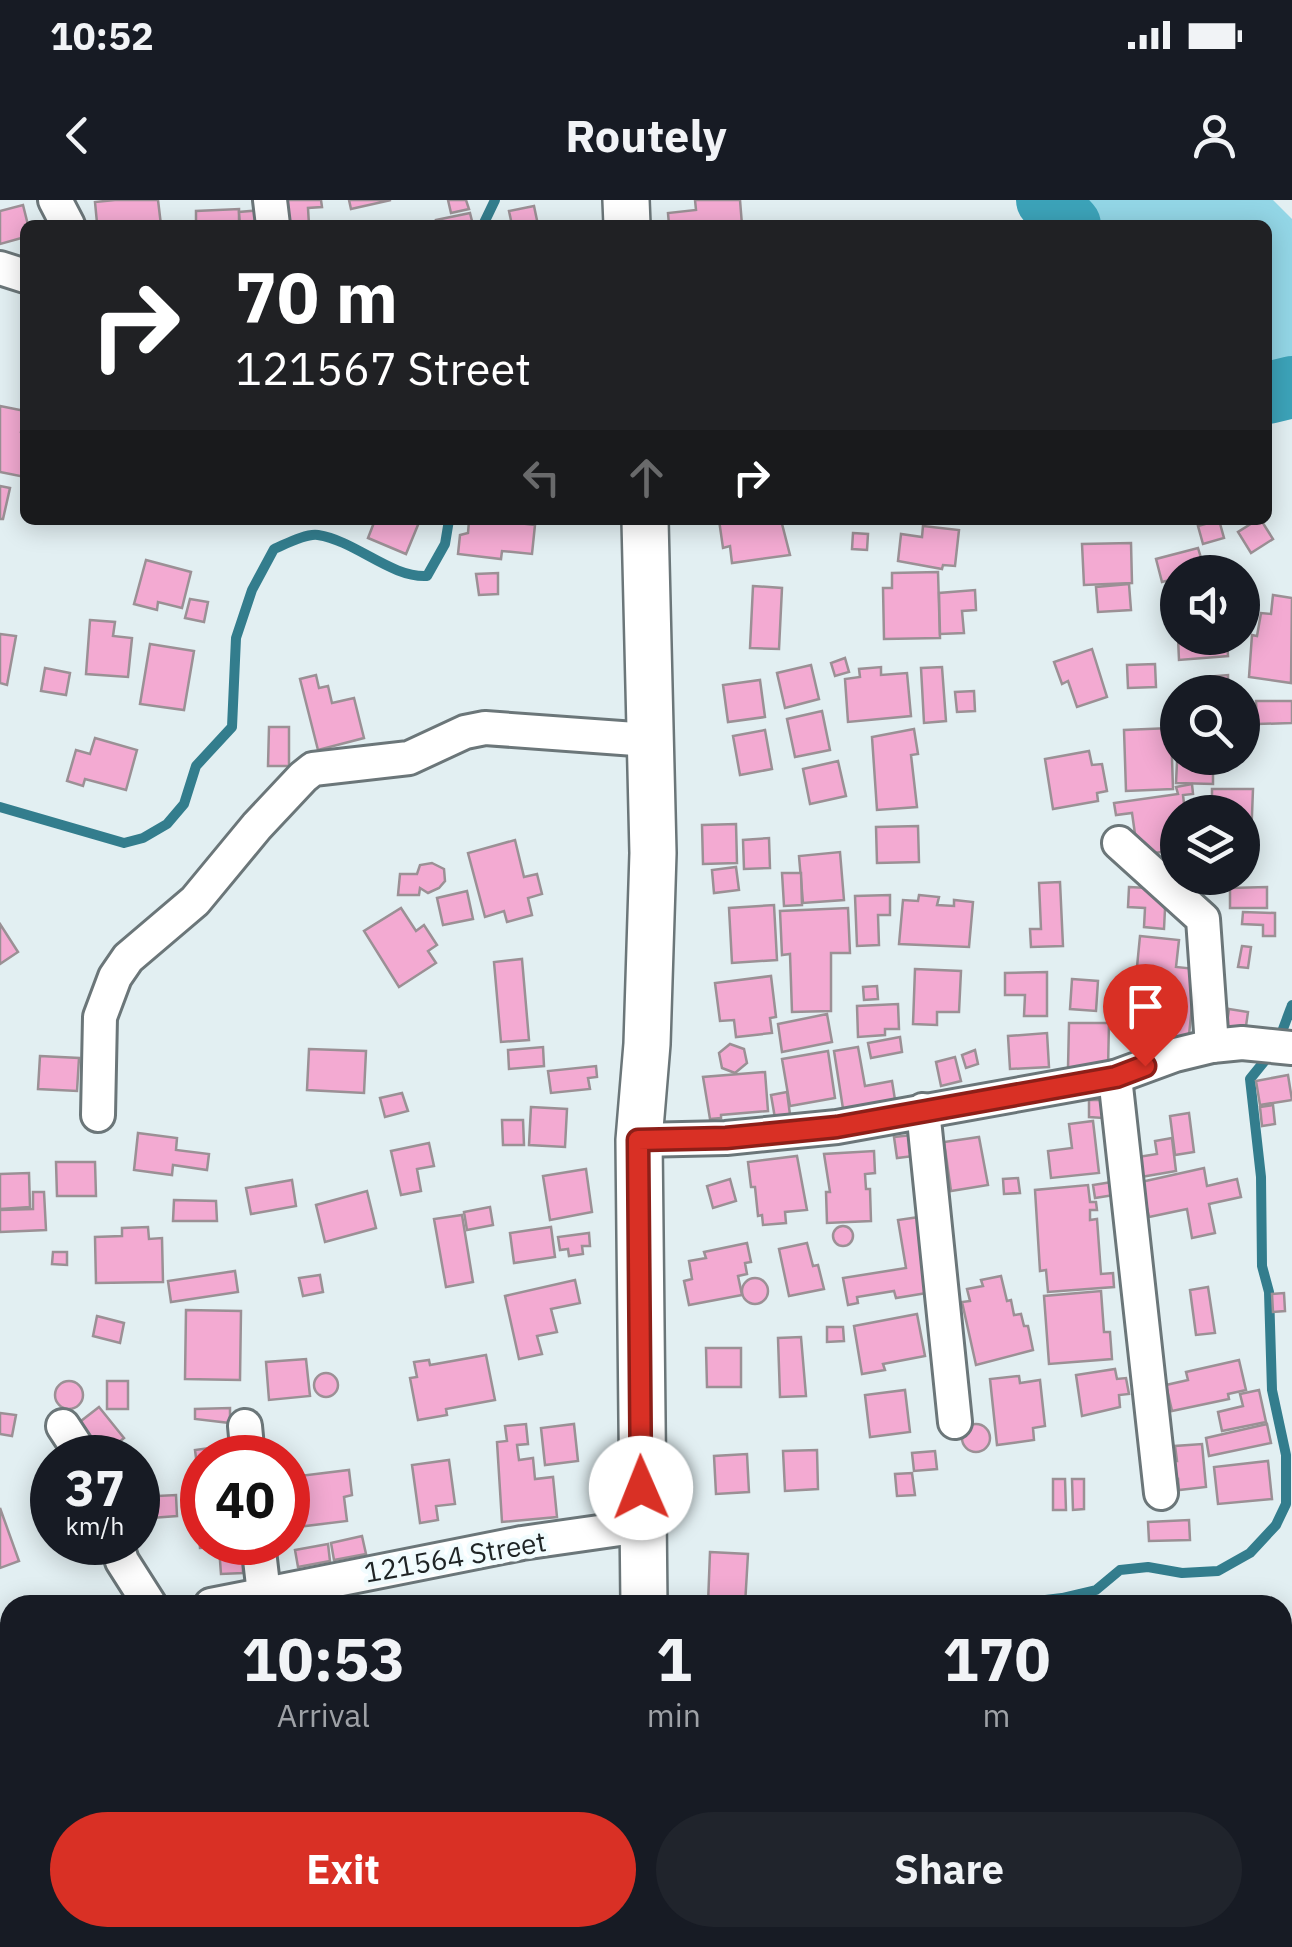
<!DOCTYPE html>
<style>
:root{--surface:#171b24;--page:#20242c;--text:#f1f3f6;--muted:#9ea1a6;--accent:#d93025}
body{margin:0;font-family:"IBM Plex Sans",sans-serif;background:var(--page);color:var(--text);height:100vh;display:flex;flex-direction:column;font-size:38px;white-space:nowrap}
*{box-sizing:border-box;margin:0}
p{font-size:32px;color:var(--muted)}
.icon{flex:none;width:55px;height:55px;fill:none;stroke:currentColor;stroke-width:2;stroke-linecap:round;stroke-linejoin:round}
.map{position:relative;flex:1;overflow:hidden}
.sheet{position:absolute;left:0px;top:1395px;width:1292px;height:352px;display:flex;flex-direction:column;background:var(--surface);border-radius:30px 30px 0 0;box-shadow:0 5px 25px #0003}
.sheet>*{flex:none}
.hud{position:absolute;left:20px;top:20px;width:1252px;height:305px;border-radius:15px;box-shadow:0 5px 25px #0003;background:#202124;color:#fff;overflow:hidden}
.buttons{position:absolute;left:1160px;top:355px;display:grid;gap:20px}
.buttons a{display:grid;place-items:center;width:100px;height:100px;border-radius:50%;background:var(--surface);box-shadow:0 5px 25px #0003;font-size:50px}
.speed{position:absolute;left:30px;top:1235px;display:flex;gap:20px;font-size:50px;font-weight:700;text-align:center}
.speed>*{display:grid;place-content:center;width:130px;height:130px;border-radius:50%;background:var(--surface);box-shadow:0 5px 25px #0003;line-height:1}
.speed small{font-size:25px;font-weight:400}
.speed .limit{border:15px solid #d22;background:#fff;color:#111}
.pin{position:absolute;display:grid;place-items:center;width:85px;height:85px;color:#fff;margin:-102px -42px;border-radius:50% 50% 50% 0;rotate:-45deg;box-shadow:0 0 10px #0007}
.pin .icon{rotate:45deg}
.me{position:absolute;width:110px;margin:-55px;rotate:359deg;stroke-linejoin:round;filter:drop-shadow(0 0 8px #0008)}
.turn{display:flex;align-items:center;gap:35px;height:210px;padding:0 50px;font-size:45px}
.turn .icon{width:130px;height:130px;stroke-width:2.5}
.turn b{display:block;font-size:70px;line-height:85px}
.lanes{display:flex;align-items:center;height:95px;padding:0 50px;background:#0003;justify-content:center;gap:50px;direction:ltr}
.lanes .off{opacity:.35}
.eta{display:flex;justify-content:space-evenly;align-items:center;height:170px;text-align:center}
.eta b{font-size:60px;font-weight:700;line-height:70px}
.primary-button{display:flex;gap:20px;margin-top:auto;padding:20px 50px}
.primary-button a{flex:1;height:115px;border-radius:60px;background:var(--accent);color:#fff;font-size:40px;font-weight:700;line-height:115px;text-align:center}
.primary-button a+a{background:var(--page);color:var(--text)}
.status{display:flex;justify-content:space-between;align-items:center;height:70px;padding:0 50px;background:var(--surface);direction:ltr}
.status svg{height:28px;fill:currentColor}
header{display:flex;justify-content:space-between;align-items:center;height:130px;padding:0 50px;background:var(--surface);font-size:45px;font-weight:700}
.map>svg:first-child{display:block}
.green{fill:#93d6e6}
.lines{fill:none;stroke-linecap:round;stroke-linejoin:round}
.stream{stroke:#337d8d;stroke-width:10}
.river{stroke:#3ca3b9;stroke-width:62}
.building{fill:#f3aad2;stroke:#9b9095;stroke-width:2.5}
.street-casing{stroke:#6b7679;stroke-width:38}
.secondary-casing{stroke:#6b7679;stroke-width:50}
.street{stroke:#fff;stroke-width:32}
.secondary{stroke:#fff;stroke-width:45}
.route-casing{stroke:#8d1f18;stroke-width:25}
.route{stroke:#d93025;stroke-width:18}
.labels{text-anchor:middle;stroke-width:9;stroke-linejoin:round;paint-order:stroke}
.street-label{font-size:28px;fill:#1f2425;stroke:#f1fcfe}
</style>
<div class="status"><b>10:52</b><svg viewBox="0 0 49 12"><path d="M0 12V9h3v3zM5 12V6h3v6zM10 12V3h3v9zM15 12V0h3v12zM26 1h20v11H26zM47 4h2v5h-2z"/></svg></div>
<header><svg class="icon" aria-label="back" viewBox="0 0 24 24"><path d="M15 5l-7 7 7 7"/></svg>Routely<svg class="icon" aria-label="person" viewBox="0 0 24 24"><circle cx="12" cy="8" r="4"/><path d="M4 21q1-7 8-7t8 7"/></svg></header>
<div class="map">
<svg width="1292" height="1747" viewBox="0 0 1292 1747">
<rect width="100%" height="100%" fill="#e2eff2"/>
<polygon class="green" points="1024,0 1273,0 1292,19 1292,209 1268,190 1268,25 1056,25"/>
<g class="lines">
<g class="stream">
<polyline points="483,25 495,0"/>
<path d="M 0,607 L 124,643 L 143,638 L 167,624 L 184,604 L 196,566 L 232,527 L 236,438 L 252,390 L 274,349 C 286,344 306,333 318,335 C 356,341 391,378 427,376 L 445,344 L 449,320"/>
<polyline points="1280,837 1292,805"/>
<polyline points="1004,1405 1062,1398 1096,1390 1120,1370 1148,1367 1182,1373 1218,1371 1250,1353 1276,1325 1286,1304 1286,1255 1272,1190 1269,1092 1262,1066 1261,977 1250,879 1267,858"/>
</g>
<g class="river">
<polyline points="1047,0 1070,25"/>
<polyline points="1268,193 1292,187"/>
</g>
</g>
<g class="building">
<polygon points="115,0 158,0 161,25 97,23 95,2"/>
<polygon points="287,0 321,0 322,7 308,8 309,25 290,25"/>
<polygon points="349,0 391,0 351,9"/>
<polygon points="448,0 466,0 469,9 451,13"/>
<polygon points="695,0 740,0 742,25 669,25 668,13 696,10"/>
<polygon points="23,5 28,25 25,25 25,37 0,44 0,11"/>
<polygon points="534,6 538,25 512,25 509,11"/>
<polygon points="239,9 239,25 196,25 196,11"/>
<polygon points="260,10 261,25 240,25 239,12"/>
<polygon points="470,13 473,25 437,25 436,20"/>
<polygon points="0,206 25,211 21,232 25,233 25,277 0,272"/>
<polygon points="0,286 10,288 3,319 0,319"/>
<polygon points="375,320 420,320 406,354 368,338"/>
<polygon points="483,320 527,320 526,324 535,325 532,354 502,351 501,359 458,354 460,335 468,333 469,321"/>
<polygon points="719,320 781,320 790,355 732,363 730,346 723,348"/>
<polygon points="1219,320 1224,338 1203,344 1198,326"/>
<polygon points="1257,320 1261,320 1273,339 1251,353 1238,332"/>
<polygon points="923,326 959,330 955,366 943,365 942,369 898,361 901,334 922,337"/>
<polygon points="853,333 868,334 867,350 852,349"/>
<polygon points="1131,343 1132,383 1084,385 1082,344"/>
<polygon points="1198,348 1205,371 1178,372 1178,378 1162,382 1156,359"/>
<polygon points="146,360 191,372 182,408 158,402 157,410 134,404"/>
<polygon points="938,372 940,438 884,439 883,388 892,388 892,373"/>
<polygon points="498,373 498,394 479,395 476,374"/>
<polygon points="1129,384 1131,410 1098,412 1096,387"/>
<polygon points="753,386 782,388 779,449 750,448"/>
<polygon points="975,390 976,410 962,411 964,433 940,434 939,393"/>
<polygon points="1273,395 1292,398 1291,483 1249,477 1252,435 1257,436 1261,413 1271,414"/>
<polygon points="190,399 208,402 204,422 185,418"/>
<polygon points="90,420 115,422 113,436 132,438 128,477 86,474"/>
<polygon points="0,434 16,436 7,485 0,483"/>
<polygon points="1178,438 1227,438 1228,456 1179,460"/>
<polygon points="150,444 194,451 184,510 140,504"/>
<polygon points="1092,449 1107,497 1077,507 1068,481 1062,484 1054,462"/>
<polygon points="845,458 849,472 835,476 831,463"/>
<polygon points="1155,464 1156,487 1128,488 1127,465"/>
<polygon points="811,465 819,499 785,508 777,473"/>
<polygon points="881,467 881,475 907,473 911,516 848,522 845,479 860,477 859,469"/>
<polygon points="942,467 946,521 924,523 921,468"/>
<polygon points="45,468 70,473 66,495 41,491"/>
<polygon points="316,475 319,488 328,486 332,503 354,498 364,538 318,550 300,479"/>
<polygon points="1228,475 1228,492 1208,492 1206,477"/>
<polygon points="760,480 765,517 728,522 723,485"/>
<polygon points="974,491 975,511 957,512 955,492"/>
<polygon points="1256,501 1292,501 1292,523 1257,524"/>
<polygon points="822,511 830,550 795,557 787,519"/>
<polygon points="269,527 289,527 289,566 268,566"/>
<polygon points="1171,528 1173,589 1126,591 1124,530"/>
<polygon points="914,529 918,554 911,555 917,607 877,610 872,537"/>
<polygon points="765,530 772,569 740,575 733,536"/>
<polygon points="95,538 137,550 126,590 85,579 83,586 67,581 76,550 90,554"/>
<polygon points="1089,551 1092,565 1102,564 1107,591 1097,593 1098,601 1053,609 1045,559"/>
<polygon points="1181,558 1233,558 1233,565 1213,564 1213,584 1176,583 1177,562 1181,562"/>
<polygon points="838,561 846,596 810,604 803,569"/>
<polygon points="1192,584 1193,594 1183,595 1185,612 1178,612 1178,650 1138,655 1132,613 1116,615 1114,603 1178,594 1176,587"/>
<polygon points="1212,589 1253,589 1251,641 1242,641 1242,612 1212,612"/>
<polygon points="736,624 737,663 703,664 702,625"/>
<polygon points="918,626 919,662 877,663 876,627"/>
<polygon points="769,638 770,668 744,669 743,640"/>
<polygon points="515,640 524,677 537,674 542,694 528,698 532,715 507,722 504,711 485,717 468,653"/>
<polygon points="840,652 844,700 803,703 799,656"/>
<polygon points="432,663 444,669 445,681 439,688 428,693 420,688 419,695 398,695 400,674 417,674 420,665"/>
<polygon points="736,667 739,690 714,693 712,670"/>
<polygon points="782,673 801,673 802,705 784,706"/>
<polygon points="1060,682 1063,746 1031,747 1030,729 1041,729 1039,683"/>
<polygon points="1129,687 1166,689 1164,729 1144,727 1145,708 1128,707"/>
<polygon points="1267,687 1267,708 1230,708 1230,688"/>
<polygon points="467,691 473,719 443,725 437,698"/>
<polygon points="890,695 890,715 878,715 879,745 857,746 855,696"/>
<polygon points="919,695 939,697 937,705 954,706 954,700 973,702 969,747 899,744 903,700 918,701"/>
<polygon points="774,705 777,760 732,763 729,708"/>
<polygon points="401,708 416,731 424,725 437,745 428,751 436,763 399,787 364,731"/>
<polygon points="848,708 850,753 831,753 831,811 792,812 790,754 782,755 780,711"/>
<polygon points="1243,712 1275,713 1275,736 1263,736 1263,725 1242,724"/>
<polygon points="0,724 18,752 0,764"/>
<polygon points="1140,736 1179,740 1176,767 1196,769 1188,844 1145,840 1152,769 1137,767"/>
<polygon points="1242,746 1251,747 1248,768 1238,767"/>
<polygon points="522,759 529,840 501,842 494,762"/>
<polygon points="915,769 961,771 959,812 937,812 937,825 913,824"/>
<polygon points="1047,772 1047,816 1024,816 1025,795 1005,795 1005,773"/>
<polygon points="771,776 776,817 770,818 772,833 736,837 734,820 720,821 715,783"/>
<polygon points="1072,779 1098,781 1096,811 1070,809"/>
<polygon points="877,786 878,799 864,800 863,787"/>
<polygon points="898,804 899,829 885,829 885,835 858,837 857,806"/>
<polygon points="1229,809 1248,812 1245,833 1226,830"/>
<polygon points="827,814 832,842 782,852 778,824"/>
<polygon points="1069,823 1109,823 1108,869 1068,868"/>
<polygon points="1047,833 1049,867 1010,869 1008,836"/>
<polygon points="900,837 902,852 871,858 868,843"/>
<polygon points="730,844 744,849 747,863 735,873 722,868 719,853"/>
<polygon points="543,847 544,866 509,869 508,850"/>
<polygon points="858,847 865,886 892,881 896,906 844,915 834,851"/>
<polygon points="309,849 366,851 364,893 307,890"/>
<polygon points="975,850 978,864 966,868 962,855"/>
<polygon points="828,851 835,898 790,906 782,859"/>
<polygon points="40,856 79,858 77,891 38,889"/>
<polygon points="955,857 961,881 941,886 936,862"/>
<polygon points="596,866 597,877 588,878 590,889 551,893 548,871"/>
<polygon points="765,872 768,911 721,915 721,918 710,919 703,877"/>
<polygon points="1288,875 1292,900 1260,905 1256,881"/>
<polygon points="787,892 791,922 776,924 771,895"/>
<polygon points="402,893 408,911 385,917 380,898"/>
<polygon points="1089,900 1103,900 1103,918 1089,917"/>
<polygon points="1273,905 1275,924 1262,926 1260,907"/>
<polygon points="531,907 567,909 565,947 529,945"/>
<polygon points="1189,913 1194,952 1175,955 1170,916"/>
<polygon points="502,920 523,920 524,945 503,945"/>
<polygon points="1093,921 1099,973 1051,978 1048,951 1072,948 1069,924"/>
<polygon points="138,933 177,938 176,950 209,954 207,970 173,965 172,975 134,970"/>
<polygon points="912,935 914,956 897,958 894,937"/>
<polygon points="979,937 988,985 951,991 944,942"/>
<polygon points="1172,938 1176,971 1141,977 1138,957 1157,954 1155,941"/>
<polygon points="429,943 434,966 417,969 421,991 401,995 391,951"/>
<polygon points="874,951 875,973 865,974 866,989 870,989 871,1021 827,1023 826,992 830,992 824,954"/>
<polygon points="797,956 807,1010 785,1012 786,1023 763,1025 762,1015 758,1016 755,987 751,987 748,962"/>
<polygon points="56,962 95,962 96,996 57,996"/>
<polygon points="1204,968 1207,986 1237,979 1241,997 1209,1004 1215,1033 1192,1038 1187,1009 1149,1017 1141,982"/>
<polygon points="586,969 592,1012 550,1020 543,976"/>
<polygon points="29,973 30,1007 0,1009 0,974"/>
<polygon points="1018,978 1020,993 1004,994 1003,979"/>
<polygon points="730,979 736,1001 713,1008 707,986"/>
<polygon points="292,980 296,1006 251,1014 246,988"/>
<polygon points="1112,982 1114,995 1095,998 1093,985"/>
<polygon points="1088,985 1090,1002 1096,1002 1097,1010 1090,1010 1090,1020 1097,1019 1101,1074 1113,1073 1114,1087 1048,1092 1046,1070 1040,1071 1035,990"/>
<polygon points="367,991 376,1028 325,1042 316,1005"/>
<polygon points="33,992 44,992 46,1030 0,1032 0,1010 33,1009"/>
<polygon points="174,1000 216,1001 217,1021 173,1021"/>
<polygon points="490,1007 493,1025 467,1030 464,1012"/>
<polygon points="462,1015 473,1082 446,1087 434,1019"/>
<polygon points="926,1016 939,1091 896,1098 894,1091 857,1097 858,1103 848,1105 843,1078 906,1068 898,1020"/>
<circle cx="843" cy="1036" r="10"/>
<polygon points="148,1027 149,1039 162,1038 163,1082 96,1083 95,1037 122,1036 122,1028"/>
<polygon points="551,1027 555,1057 514,1063 510,1033"/>
<polygon points="589,1033 590,1046 582,1046 583,1054 569,1056 568,1049 560,1050 558,1037"/>
<polygon points="747,1043 751,1062 745,1063 747,1074 738,1076 742,1095 689,1105 684,1081 692,1079 689,1061 706,1058 704,1052"/>
<polygon points="807,1043 813,1066 818,1065 824,1089 789,1096 779,1049"/>
<polygon points="53,1052 67,1052 67,1065 52,1064"/>
<polygon points="235,1071 238,1092 171,1102 168,1081"/>
<polygon points="320,1075 323,1092 303,1096 299,1078"/>
<polygon points="1001,1076 1007,1101 1011,1100 1014,1115 1021,1114 1024,1126 1028,1126 1033,1150 976,1165 962,1102 970,1101 967,1089 983,1086 981,1080"/>
<circle cx="755" cy="1091" r="13"/>
<polygon points="575,1080 580,1103 551,1109 557,1132 537,1136 542,1154 519,1159 505,1096"/>
<polygon points="1208,1087 1215,1133 1196,1135 1190,1090"/>
<polygon points="1101,1091 1104,1132 1110,1132 1112,1159 1049,1164 1044,1096"/>
<polygon points="1284,1093 1285,1111 1273,1112 1272,1094"/>
<polygon points="186,1110 241,1111 240,1180 185,1179"/>
<polygon points="917,1114 925,1156 883,1164 885,1170 862,1174 854,1126"/>
<polygon points="97,1116 124,1123 120,1143 93,1136"/>
<polygon points="827,1127 843,1127 844,1141 827,1142"/>
<polygon points="801,1137 806,1196 780,1197 778,1138"/>
<polygon points="706,1148 741,1148 741,1187 707,1187"/>
<polygon points="486,1155 495,1200 446,1209 447,1215 418,1220 410,1178 417,1177 414,1162 429,1160 430,1165"/>
<polygon points="306,1159 310,1196 269,1200 266,1162"/>
<polygon points="1239,1160 1246,1190 1228,1194 1229,1199 1172,1211 1166,1185 1188,1180 1186,1172"/>
<polygon points="1115,1169 1117,1179 1126,1178 1129,1194 1119,1195 1120,1207 1082,1216 1076,1175"/>
<circle cx="326" cy="1185" r="12"/>
<polygon points="1019,1176 1020,1183 1040,1180 1045,1226 1033,1228 1034,1240 997,1245 990,1179"/>
<rect x="107" y="1181" width="21" height="28"/>
<circle cx="69" cy="1195" r="14"/>
<polygon points="905,1190 910,1232 870,1237 865,1195"/>
<polygon points="1259,1190 1266,1222 1222,1231 1218,1212 1243,1206 1240,1194"/>
<polygon points="99,1207 124,1238 99,1258 72,1228"/>
<polygon points="230,1208 230,1223 195,1219 195,1209"/>
<polygon points="0,1213 16,1215 12,1236 0,1234"/>
<circle cx="976" cy="1238" r="14"/>
<polygon points="526,1224 528,1244 517,1245 519,1260 533,1258 535,1279 553,1277 557,1317 502,1322 497,1242 507,1241 505,1226"/>
<polygon points="574,1224 578,1261 545,1265 541,1228"/>
<polygon points="1267,1224 1271,1243 1209,1256 1206,1238"/>
<polygon points="1202,1244 1206,1287 1179,1290 1178,1279 1173,1280 1172,1261 1177,1261 1175,1246"/>
<polygon points="232,1245 234,1258 202,1258 200,1289 195,1250"/>
<polygon points="817,1250 818,1289 785,1291 783,1251"/>
<polygon points="935,1251 937,1269 914,1271 912,1253"/>
<polygon points="747,1254 749,1292 716,1294 714,1256"/>
<polygon points="449,1260 455,1304 436,1306 438,1320 420,1323 412,1265"/>
<polygon points="1268,1261 1272,1299 1218,1304 1214,1267"/>
<polygon points="349,1270 352,1295 344,1297 347,1321 297,1327 291,1277"/>
<polygon points="912,1273 915,1295 897,1296 895,1274"/>
<polygon points="1053,1279 1065,1279 1066,1310 1053,1310"/>
<polygon points="1072,1279 1084,1279 1084,1309 1073,1310"/>
<polygon points="176,1295 177,1316 138,1319 138,1297"/>
<polygon points="0,1308 19,1361 0,1368"/>
<polygon points="198,1314 202,1314 202,1342 242,1346 243,1373 221,1374 219,1347 200,1348"/>
<polygon points="1189,1320 1190,1340 1149,1341 1148,1322"/>
<polygon points="362,1336 366,1354 334,1360 331,1343"/>
<polygon points="328,1344 330,1361 298,1367 295,1350"/>
<polygon points="710,1352 748,1354 745,1405 708,1404"/>
<polygon points="0,1480 10,1480 10,1560 8,1554 0,1554"/>
<polygon points="29,1738 84,1738 83,1741 55,1738 55,1747 28,1746"/>
<polygon points="136,1738 204,1738 204,1742 199,1747 136,1747"/>
<polygon points="465,1738 485,1738 484,1747 464,1747"/>
<polygon points="843,1738 856,1738 858,1742 874,1738 879,1747 841,1747 838,1740"/>
<polygon points="1015,1738 1048,1738 1050,1747 1017,1747"/>
<polygon points="1086,1738 1106,1738 1106,1747 1087,1747"/>
<polygon points="1134,1738 1170,1738 1171,1747 1121,1747 1120,1739"/>
</g>
<g class="lines">
<g class="street-casing">
<g id="street">
<polyline points="55,0 68,25"/>
<polyline points="270,0 273,25"/>
<polyline points="0,68 25,76"/>
<polyline points="1119,643 1203,719 1212,846"/>
<polyline points="1115,877 1161,1293"/>
<polyline points="923,910 955,1222"/>
<polyline points="98,915 100,817 115,777 128,758 195,701 257,626 303,577 313,569 409,558 465,532 485,528 649,540"/>
<polyline points="639,940 726,938 837,927 1115,877 1175,855 1212,846 1242,843 1292,848"/>
<polyline points="63,1226 84,1258"/>
<polyline points="245,1226 248,1258"/>
<polyline points="116,1342 122,1361 150,1405"/>
<polyline points="258,1342 264,1394"/>
<polyline points="211,1405 522,1343 641,1326"/>
<polyline points="0,1441 10,1440"/>
</g>
</g>
<g class="secondary-casing">
<g id="secondary">
<polyline points="626,0 627,25"/>
<polyline points="644,1405 639,940 647,844 653,653 645,320"/>
<polyline points="656,1738 656,1747"/>
</g>
</g>
<use href="#street" class="street"/>
<use href="#secondary" class="secondary"/>
</g>
<g class="lines">
<g class="route-casing">
<polyline id="route" points="641,1288 638,940 726,938 837,927 1116,877 1145,866"/>
</g>
<use href="#route" class="route"/>
</g>
<g class="labels">
<g class="street-label">
<text transform="translate(455 1357) rotate(-10)" y="10">121564 Street</text>
</g>
</g>
</svg>
<div class="buttons">
<a><svg class="icon" aria-label="sound" viewBox="0 0 24 24"><path d="M4 9h4l5-4v14l-5-4H4zM17 9q2 3 0 6"/></svg></a>
<a><svg class="icon" aria-label="search" viewBox="0 0 24 24"><circle cx="10" cy="10" r="6"/><path d="M15 15l6 6"/></svg></a>
<a><svg class="icon" aria-label="layers" viewBox="0 0 24 24"><path d="M12 4l9 5-9 5-9-5zM3 14l9 5 9-5"/></svg></a>
</div>
<div class="speed"><div>37<small>km/h</small></div><div class="limit">40</div></div>
<div class="pin" style="left:1145px;top:866px;background:#d93025"><svg class="icon" aria-label="arrive" viewBox="0 0 24 24"><path d="M6 21V4h12l-3 4 3 4H6"/></svg></div>
<svg class="me" style="left:641px;top:1288px" viewBox="-20 -20 40 40"><circle r="19" fill="#fff"/><path d="M0-13L10 11 0 6-10 11z" fill="#d93025"/></svg>
<div class="hud">
<div class="turn"><svg class="icon" aria-label="right" viewBox="0 0 24 24"><path d="M7 20v-9h11M14 6l5 5-5 5"/></svg><div><b>70 m</b>121567 Street</div></div>
<div class="lanes"><svg class="icon off" aria-label="left" viewBox="0 0 24 24"><path d="M17 20v-9H6M10 6l-5 5 5 5"/></svg><svg class="icon off" aria-label="ahead" viewBox="0 0 24 24"><path d="M12 20V5M6 11l6-6 6 6"/></svg><svg class="icon" aria-label="right" viewBox="0 0 24 24"><path d="M7 20v-9h11M14 6l5 5-5 5"/></svg></div>
</div>
<section class="sheet">
<div class="eta">
<div><b>10:53</b><p>Arrival</p></div>
<div><b>1</b><p>min</p></div>
<div><b>170</b><p>m</p></div>
</div>
<div class="primary-button"><a>Exit</a><a>Share</a></div>
</section>
</div>
